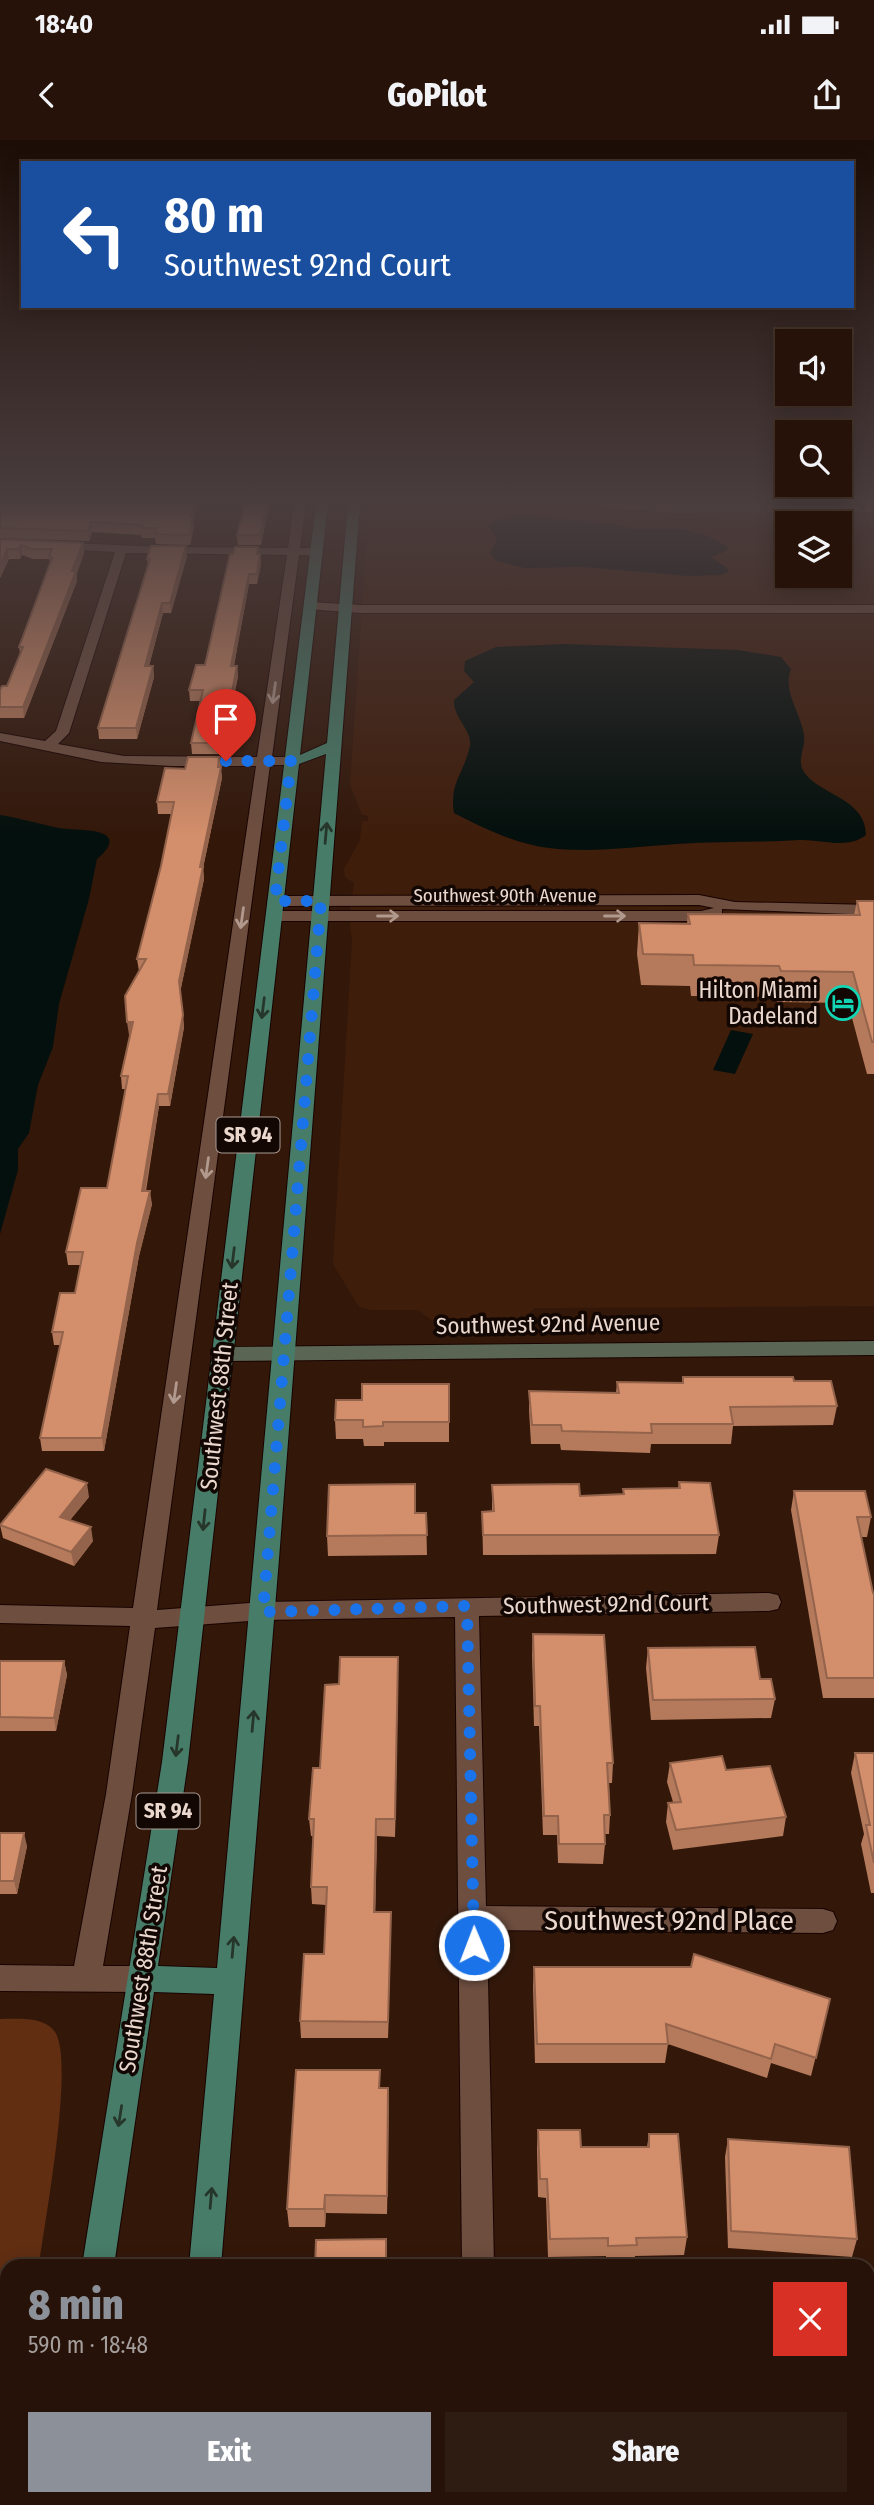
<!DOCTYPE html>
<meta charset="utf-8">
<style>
:root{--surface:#261208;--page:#2e1b12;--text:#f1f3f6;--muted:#a49e9c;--line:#423229;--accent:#8c9099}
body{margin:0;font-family:"Fira Sans Condensed",sans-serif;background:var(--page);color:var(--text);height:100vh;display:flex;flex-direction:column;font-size:26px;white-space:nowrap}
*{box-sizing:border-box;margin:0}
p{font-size:23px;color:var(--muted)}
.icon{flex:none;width:38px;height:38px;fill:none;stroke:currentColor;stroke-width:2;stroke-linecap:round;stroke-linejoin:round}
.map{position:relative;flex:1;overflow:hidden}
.side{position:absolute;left:0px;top:2119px;width:875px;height:247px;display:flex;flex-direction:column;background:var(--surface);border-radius:21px 21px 0 0;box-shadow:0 4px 18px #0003,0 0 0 2px var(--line)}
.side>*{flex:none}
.banner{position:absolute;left:21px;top:21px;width:833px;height:147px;border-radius:0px;box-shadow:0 4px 18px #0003,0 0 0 2px var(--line);background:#1a4fa0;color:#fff;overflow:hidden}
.fabs{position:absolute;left:775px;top:189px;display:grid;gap:14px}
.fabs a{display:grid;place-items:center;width:77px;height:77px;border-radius:0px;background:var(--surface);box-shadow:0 4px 18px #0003,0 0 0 2px var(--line);font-size:35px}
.pin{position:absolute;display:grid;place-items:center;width:60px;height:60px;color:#fff;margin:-72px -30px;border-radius:50% 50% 50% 0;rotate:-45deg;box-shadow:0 0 7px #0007}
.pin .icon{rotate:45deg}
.me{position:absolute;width:77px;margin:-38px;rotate:359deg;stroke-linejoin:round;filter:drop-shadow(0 0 5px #0008)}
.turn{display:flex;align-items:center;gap:24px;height:147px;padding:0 28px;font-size:32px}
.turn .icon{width:91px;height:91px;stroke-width:2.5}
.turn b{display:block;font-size:49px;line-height:60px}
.round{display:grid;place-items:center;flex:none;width:74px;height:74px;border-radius:0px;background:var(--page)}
.overview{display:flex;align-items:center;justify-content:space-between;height:119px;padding:0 28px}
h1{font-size:42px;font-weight:800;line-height:52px;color:var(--accent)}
.cta{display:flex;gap:14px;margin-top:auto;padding:14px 28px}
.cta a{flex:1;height:80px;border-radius:0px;background:var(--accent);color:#fff;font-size:28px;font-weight:800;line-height:80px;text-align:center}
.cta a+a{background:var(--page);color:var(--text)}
.status{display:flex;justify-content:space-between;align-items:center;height:49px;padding:0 35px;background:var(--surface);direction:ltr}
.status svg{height:19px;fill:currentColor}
header{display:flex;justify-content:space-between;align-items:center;height:91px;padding:0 28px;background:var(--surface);font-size:32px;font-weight:800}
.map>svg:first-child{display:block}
.built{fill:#3f1d0b;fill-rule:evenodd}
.green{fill:#612e12}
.water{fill:#04100d}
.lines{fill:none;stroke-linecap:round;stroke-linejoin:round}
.street-casing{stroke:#190300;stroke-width:2}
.secondary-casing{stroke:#190300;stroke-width:2}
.primary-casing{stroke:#190300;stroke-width:2}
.street{fill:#6d4e3f;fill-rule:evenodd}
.secondary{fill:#5a6553;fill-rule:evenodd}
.primary{fill:#477c68;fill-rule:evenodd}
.wall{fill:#b57a5c}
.shaded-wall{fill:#94634b}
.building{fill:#d38e6b;stroke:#94634b;stroke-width:2}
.oneway{stroke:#b2998e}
.oneway2{stroke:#27362b}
.route{stroke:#1a73e8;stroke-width:12;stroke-dasharray:0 21.6}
.labels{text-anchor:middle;stroke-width:7;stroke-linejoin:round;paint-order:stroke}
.far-street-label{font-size:19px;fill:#ead7ce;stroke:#120703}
.shield{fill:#120703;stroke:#a99991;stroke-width:2}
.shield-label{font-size:21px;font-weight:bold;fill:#ead7ce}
.poi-label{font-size:23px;fill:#ead7ce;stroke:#120703;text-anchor:end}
.street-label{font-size:23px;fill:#ead7ce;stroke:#120703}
.near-street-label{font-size:28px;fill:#ead7ce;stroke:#120703}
</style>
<div class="status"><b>18:40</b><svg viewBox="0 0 49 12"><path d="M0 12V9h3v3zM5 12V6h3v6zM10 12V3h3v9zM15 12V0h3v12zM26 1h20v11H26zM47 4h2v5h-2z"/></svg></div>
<header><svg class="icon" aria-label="back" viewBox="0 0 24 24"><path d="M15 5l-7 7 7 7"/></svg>GoPilot<svg class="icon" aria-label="share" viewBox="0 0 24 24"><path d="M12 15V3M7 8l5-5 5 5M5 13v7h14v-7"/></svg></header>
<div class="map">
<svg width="874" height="2365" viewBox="0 0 874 2365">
<rect width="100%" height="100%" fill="#33180a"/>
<path class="built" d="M 369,364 L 874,364 L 874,1166 L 535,1168 L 517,1183 L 436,1183 L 418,1170 L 370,1170 L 359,1167 L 333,1124 L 352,801 L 349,777 L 354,743 L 345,737 L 344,729 L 360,700 L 362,681 L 368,681 L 368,676 L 362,675 L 350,645 ZM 788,383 L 840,383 L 840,436 L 788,436 Z"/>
<path class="green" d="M 0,1879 C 17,1879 44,1876 55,1892 C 75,1923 44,2084 39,2126 L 7,2126 L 8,2365 L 0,2365 Z"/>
<g class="water">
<polygon points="521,375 611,384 631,389 684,389 705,395 726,406 728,410 711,417 727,428 728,432 721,435 689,436 582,427 524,428 497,421 490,414 497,401 489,386 496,380"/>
<path d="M 565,504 L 739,510 L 781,517 L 791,529 C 782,551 801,573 804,595 C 806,608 796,620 804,632 C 819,655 866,658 866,695 C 848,710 821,699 799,700 C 758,703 717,701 677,704 C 634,707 592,713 549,708 C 516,704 483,688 454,673 C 449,641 465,633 470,605 C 472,590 453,578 454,560 L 474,542 L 464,531 L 465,521 L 496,507 Z"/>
<path d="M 0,675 C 20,678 40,684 59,688 C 76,691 135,686 97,719 L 89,759 L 59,864 L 53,907 L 38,945 L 29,993 L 18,1009 L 18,1030 L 0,1094 Z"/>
<polygon points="731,890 753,894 735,934 713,930"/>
</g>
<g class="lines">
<g class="street-casing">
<g id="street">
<path d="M 294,364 L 306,364 L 300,408 L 317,408 L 323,412 L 317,416 L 299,415 L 272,617 L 291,617 L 298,621 L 291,625 L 270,625 L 157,1470 L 263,1462 L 769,1453 L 778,1455 L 781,1462 L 778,1469 L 769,1471 L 479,1476 L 486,1766 L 823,1769 L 833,1772 L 837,1781 L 833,1790 L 823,1793 L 487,1790 L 494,2126 L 462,2126 L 455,1477 L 263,1480 L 155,1488 L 132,1654 L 103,1826 L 141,1826 L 151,1830 L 155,1839 L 151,1848 L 141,1852 L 0,1851 L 0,1825 L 74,1826 L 106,1654 L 130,1486 L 0,1483 L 0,1465 L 133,1468 L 256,626 L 172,626 L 101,622 L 0,601 L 0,593 L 45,601 L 56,591 L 115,412 L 0,406 L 0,400 L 163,407 L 288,408 ZM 126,413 L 287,415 L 257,617 L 124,616 L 58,604 L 69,593 Z"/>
<polygon points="601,364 874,366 874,372 668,373 606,367"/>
<polygon points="310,462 361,465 874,465 874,473 361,473 306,469 304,466"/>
<polygon points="699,755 735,762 874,765 874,775 722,769 722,775 701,781 274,781 266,776 274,771 701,771 714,768 699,765 275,766 267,761 275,756"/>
<polygon points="868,2205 874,2206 874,2240 868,2239"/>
<rect x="464" y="2359" width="36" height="6"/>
</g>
</g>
<g class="secondary-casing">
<polygon id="secondary" points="874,1201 874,1215 222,1221 214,1219 211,1214 214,1209 222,1207"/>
</g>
<g class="primary-casing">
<g id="primary">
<path d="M 316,364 L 328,364 L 300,615 L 327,603 L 348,364 L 360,364 L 279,1419 L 221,2126 L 189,2126 L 214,1854 L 154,1852 L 114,2126 L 82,2126 L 162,1622 ZM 326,614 L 217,1828 L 158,1826 L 188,1622 L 299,624 Z"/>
<polygon points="49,2359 85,2359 84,2365 48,2365"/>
<rect x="166" y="2359" width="36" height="6"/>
</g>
</g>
<use href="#street" class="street"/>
<use href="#secondary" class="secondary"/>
<use href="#primary" class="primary"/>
</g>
<g class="wall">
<polygon points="0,364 193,378 194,387 190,405 156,404 155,398 142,398 141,395 92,392 89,401 0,398"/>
<polygon points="269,364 261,405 238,405 237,395"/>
<polygon points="0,399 83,403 84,413 77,433 77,441 24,578 0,578 0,550 7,546 20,513 19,507 50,424 49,419 33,419 22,415 20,419 9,419 0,438"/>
<polygon points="258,414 260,414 261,424 257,444 249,444 239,497 234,526 237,526 238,536 223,614 192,614 191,603 200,561 190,561 189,550 205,525"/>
<polygon points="187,416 171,473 163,473 149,526 153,526 154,537 137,599 99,599 98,588 148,426 147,419"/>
<polygon points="219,617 222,638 203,728 204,739 180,852 184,887 170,966 159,966 146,1051 152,1064 139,1116 104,1311 42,1311 40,1298 60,1205 54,1205 52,1192 75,1153 81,1125 68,1125 66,1112 107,1048 126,949 122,949 121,936 130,895 129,895 139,831 137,819 161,726 172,674 158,674 157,662 185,629"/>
<polygon points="857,761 874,761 874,934 867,934 848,863 777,862 775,857 691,856 690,846 641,845 637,814 639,783 687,784 688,774 854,775"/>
<polygon points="683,1237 794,1241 837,1266 833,1285 733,1286 731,1304 651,1304 650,1313 561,1310 560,1304 531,1304 529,1270 529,1251 616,1253 617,1242 682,1243"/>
<polygon points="449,1244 449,1302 384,1302 384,1306 364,1306 363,1299 336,1299 335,1280 362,1260"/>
<polygon points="679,1342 719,1395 716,1414 483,1415 482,1372 492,1372 492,1345 580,1356 623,1354 623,1349 678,1348"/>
<polygon points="794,1351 871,1377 867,1397 861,1397 873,1453 874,1453 874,1558 823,1558 791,1370"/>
<polygon points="89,1357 70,1380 93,1401 74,1426 3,1398 0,1385"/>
<polygon points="415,1373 426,1373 427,1415 328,1416 327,1396"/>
<polygon points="533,1494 613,1623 612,1643 609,1643 610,1675 609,1694 605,1694 605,1704 603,1724 558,1723 557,1695 543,1695 539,1586 534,1586 532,1514"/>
<polygon points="648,1508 775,1559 771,1578 651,1580 646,1528"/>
<polygon points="0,1521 64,1521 67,1535 56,1591 0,1591"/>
<polygon points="398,1534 395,1697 377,1696 375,1772 391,1772 388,1898 301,1898 300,1881 324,1814 326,1765 312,1764 311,1747 314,1696 311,1696 309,1679 339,1544"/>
<polygon points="855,1613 874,1613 874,1753 871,1753 861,1704 864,1694 851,1633"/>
<polygon points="670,1623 726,1630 786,1677 783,1696 673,1710 666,1682 668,1663 673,1662 667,1642"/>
<polygon points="0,1693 27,1706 17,1754 0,1754"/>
<polygon points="534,1827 830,1859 811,1936 771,1923 767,1938 668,1904 665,1923 535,1923 533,1846"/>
<polygon points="380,1930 380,1948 388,1948 387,2074 326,2073 325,2087 289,2087 287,2069"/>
<polygon points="538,1990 581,2007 647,2007 649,1994 687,2097 684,2115 635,2116 634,2123 606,2123 606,2116 548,2117 546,2058 538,2057 537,2008"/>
<polygon points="728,1999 857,2099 852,2117 728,2108 725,2017"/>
</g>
<g class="shaded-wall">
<polygon points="194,364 197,364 193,378 194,387 190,405 190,377"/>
<polygon points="267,364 269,364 261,405 260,395"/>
<polygon points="91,382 92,392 89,401 88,391"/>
<polygon points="83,403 84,413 77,433 77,441 24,578 23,567"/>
<polygon points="21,405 22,415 20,419 19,409"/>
<polygon points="186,406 187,416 171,473 170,463"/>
<polygon points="7,409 9,419 0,438 0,425"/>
<polygon points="260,414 261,424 257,444 257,434"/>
<polygon points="249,434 249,444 232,536 231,526"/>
<polygon points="162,463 163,473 146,537 145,526"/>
<polygon points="153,526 154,537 137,599 136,588"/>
<polygon points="237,526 238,536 223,614 222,603"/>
<polygon points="221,627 222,638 203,728 204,739 180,853 179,841 200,727"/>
<polygon points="183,875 184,887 170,966 168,954"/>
<polygon points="127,882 133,882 134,894 129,895"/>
<polygon points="158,954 159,966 143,1064 142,1051"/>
<polygon points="150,1051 152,1064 139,1116 104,1311 102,1298 137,1103"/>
<polygon points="87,1343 89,1357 62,1390 60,1377"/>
<polygon points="91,1387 93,1401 74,1426 71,1412"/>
<polygon points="398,1517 398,1534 395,1697 395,1679"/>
<polygon points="64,1521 67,1535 56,1591 54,1578"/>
<polygon points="376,1679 377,1696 375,1789 374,1772"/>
<polygon points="24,1693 27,1706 17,1754 14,1741"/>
<polygon points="391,1772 391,1789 388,1898 388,1882"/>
<polygon points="388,1948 389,1967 387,2074 387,2056"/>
<polygon points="325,2055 326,2073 325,2087 324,2069"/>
</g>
<g class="building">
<polygon points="0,364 194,364 190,377 193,377 189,395 155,394 157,388 141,388 142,385 91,382 88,391 0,388"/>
<polygon points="245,364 267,364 260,395 237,395"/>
<polygon points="0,399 83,403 72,431 76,431 23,567 0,567 0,550 2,546 7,546 23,507 19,507 52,418 49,416 52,409 32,409 21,405 19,409 7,409 0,425"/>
<polygon points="151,406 186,406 170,463 162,463 145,526 153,526 136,588 98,588 150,419 147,419"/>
<polygon points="235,407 258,407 257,414 260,414 257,434 249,434 231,526 237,526 222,603 191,603 203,550 189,550 196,525 205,525 230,414 233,414"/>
<polygon points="188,617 219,617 218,627 221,627 200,727 203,727 179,841 183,875 168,954 158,954 142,1051 150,1051 137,1103 102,1298 40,1298 63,1192 52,1192 60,1153 75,1153 83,1112 66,1112 81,1048 107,1048 128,936 121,936 133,882 127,882 125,856 146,819 137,819 161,726 174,662 157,662 165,628 185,629"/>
<polygon points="857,761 874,761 874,902 872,902 853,832 781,831 779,826 694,825 693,815 643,814 639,783 690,784 688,774 860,775"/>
<polygon points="683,1237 793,1237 794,1241 831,1241 837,1266 730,1267 733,1284 651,1284 652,1293 562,1291 561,1285 532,1285 529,1251 619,1253 617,1242 683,1243"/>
<polygon points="362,1244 449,1244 449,1282 383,1282 383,1286 363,1287 363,1280 335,1280 336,1260 362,1260"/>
<polygon points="46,1329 87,1343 60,1377 91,1387 71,1412 0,1385"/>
<polygon points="679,1342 710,1343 719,1395 483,1395 482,1372 494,1371 492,1345 579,1344 580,1356 624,1354 623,1349 680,1348"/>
<polygon points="415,1344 415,1373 426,1373 427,1395 327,1396 329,1345"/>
<polygon points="794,1351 865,1351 871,1377 857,1377 873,1453 874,1453 874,1538 827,1538"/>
<polygon points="533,1494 604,1495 613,1623 607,1623 610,1675 604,1675 605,1704 559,1704 558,1676 544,1676 540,1566 535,1566"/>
<polygon points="755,1507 760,1539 771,1539 775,1559 653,1560 648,1508"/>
<polygon points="340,1517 398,1517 395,1679 376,1679 374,1772 391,1772 388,1882 300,1881 304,1814 324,1814 327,1747 311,1747 314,1679 309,1679 313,1628 320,1628 325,1545 339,1544"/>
<polygon points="0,1521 64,1521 54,1578 0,1577"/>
<polygon points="855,1613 874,1613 874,1723 866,1685 870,1685"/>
<polygon points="722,1616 726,1630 770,1626 786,1677 676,1690 668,1663 681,1662 670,1623"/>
<polygon points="0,1693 24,1693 14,1741 0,1741"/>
<polygon points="694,1814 830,1859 816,1918 775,1904 771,1919 666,1884 668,1904 537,1904 534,1827 691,1827"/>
<polygon points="296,1930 380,1930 379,1948 388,1948 387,2056 325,2055 324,2069 287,2069"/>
<polygon points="538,1990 580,1990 581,2007 649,2007 649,1994 678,1994 687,2097 636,2098 637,2105 608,2106 608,2098 550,2099 547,2039 540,2039"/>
<polygon points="728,1999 849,2007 857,2099 731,2091"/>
<polygon points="386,2099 386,2126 315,2126 316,2100"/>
<polygon points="868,2318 874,2321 874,2365 777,2365 779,2359 868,2359"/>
<rect x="286" y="2359" width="97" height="6"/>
<rect x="576" y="2359" width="112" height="6"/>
</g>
<defs><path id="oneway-shaft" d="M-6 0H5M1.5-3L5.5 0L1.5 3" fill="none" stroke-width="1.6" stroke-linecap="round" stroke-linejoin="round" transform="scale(1.75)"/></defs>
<g class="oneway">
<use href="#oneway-shaft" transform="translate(274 553) rotate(98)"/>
<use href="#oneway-shaft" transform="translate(388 776)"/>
<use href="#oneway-shaft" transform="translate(615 776)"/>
<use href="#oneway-shaft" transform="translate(242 778) rotate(98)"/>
<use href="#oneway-shaft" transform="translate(207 1028) rotate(98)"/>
<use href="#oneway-shaft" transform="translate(175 1253) rotate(98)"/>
</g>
<g class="oneway2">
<use href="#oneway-shaft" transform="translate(326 693) rotate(-85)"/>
<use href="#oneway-shaft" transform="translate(263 868) rotate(97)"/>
<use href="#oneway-shaft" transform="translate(233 1118) rotate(97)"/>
<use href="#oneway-shaft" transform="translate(204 1380) rotate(96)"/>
<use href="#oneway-shaft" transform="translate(253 1581) rotate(-85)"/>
<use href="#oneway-shaft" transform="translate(177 1606) rotate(97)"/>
<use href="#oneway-shaft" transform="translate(233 1807) rotate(-85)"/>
<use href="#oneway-shaft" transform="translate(120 1976) rotate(99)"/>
<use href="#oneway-shaft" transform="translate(211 2058) rotate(-85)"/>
</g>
<linearGradient id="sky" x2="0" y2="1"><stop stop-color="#1c0d06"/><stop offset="0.52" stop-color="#4a3d3e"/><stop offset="1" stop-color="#4a3d3e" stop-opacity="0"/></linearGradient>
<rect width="874" height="695" fill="url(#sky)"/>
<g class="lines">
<polyline class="route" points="226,621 291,621 275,761 321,761 263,1472 467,1466 474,1805"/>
</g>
<defs>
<g id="hotel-ring" transform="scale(1.75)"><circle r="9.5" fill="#120703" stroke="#12d5b4" stroke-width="1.5"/><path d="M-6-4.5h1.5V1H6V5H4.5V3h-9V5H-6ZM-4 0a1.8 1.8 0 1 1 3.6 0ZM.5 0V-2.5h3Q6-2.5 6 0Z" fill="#12d5b4"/></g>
</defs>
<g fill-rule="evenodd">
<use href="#hotel-ring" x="843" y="863"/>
</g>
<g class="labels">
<g class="far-street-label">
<text x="505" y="762">Southwest 90th Avenue</text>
</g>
<g class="shield">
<rect x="216.5" y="977.5" width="63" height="35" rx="5"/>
<rect x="136.5" y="1653.5" width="63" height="35" rx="5"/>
</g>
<g class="shield-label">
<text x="248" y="1002">SR 94</text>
<text x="168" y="1678">SR 94</text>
</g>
<g class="poi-label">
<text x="818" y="858">Hilton Miami<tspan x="818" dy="26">Dadeland</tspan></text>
</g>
<g class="street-label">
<text transform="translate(548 1184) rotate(-1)" y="8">Southwest 92nd Avenue</text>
<text transform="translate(219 1246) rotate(-84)" y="8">Southwest 88th Street</text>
<text transform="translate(606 1464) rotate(-1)" y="8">Southwest 92nd Court</text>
<text transform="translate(143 1829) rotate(-81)" y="8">Southwest 88th Street</text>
</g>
<g class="near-street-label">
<text x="669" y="1790">Southwest 92nd Place</text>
</g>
</g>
</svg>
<div class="fabs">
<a><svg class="icon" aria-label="sound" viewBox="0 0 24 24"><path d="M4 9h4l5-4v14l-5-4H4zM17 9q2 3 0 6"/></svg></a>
<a><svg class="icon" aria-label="search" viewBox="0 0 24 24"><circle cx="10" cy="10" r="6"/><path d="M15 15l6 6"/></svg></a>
<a><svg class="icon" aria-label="layers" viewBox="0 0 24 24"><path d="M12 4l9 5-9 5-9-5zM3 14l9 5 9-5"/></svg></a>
</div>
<div class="pin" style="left:226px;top:621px;background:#d93025"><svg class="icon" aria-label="arrive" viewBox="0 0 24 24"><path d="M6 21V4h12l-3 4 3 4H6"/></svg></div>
<svg class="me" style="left:474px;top:1805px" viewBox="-20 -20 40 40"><circle r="17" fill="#1a73e8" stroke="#fff" stroke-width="3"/><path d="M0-11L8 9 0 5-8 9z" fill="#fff"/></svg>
<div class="banner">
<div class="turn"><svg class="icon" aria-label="left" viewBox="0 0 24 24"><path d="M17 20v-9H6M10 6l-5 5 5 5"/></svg><div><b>80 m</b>Southwest 92nd Court</div></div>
</div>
<section class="side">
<div class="overview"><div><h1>8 min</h1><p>590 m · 18:48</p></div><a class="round" style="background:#d93025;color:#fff"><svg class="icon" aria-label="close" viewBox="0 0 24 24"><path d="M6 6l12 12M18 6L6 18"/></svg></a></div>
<div class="cta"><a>Exit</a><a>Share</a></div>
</section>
</div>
